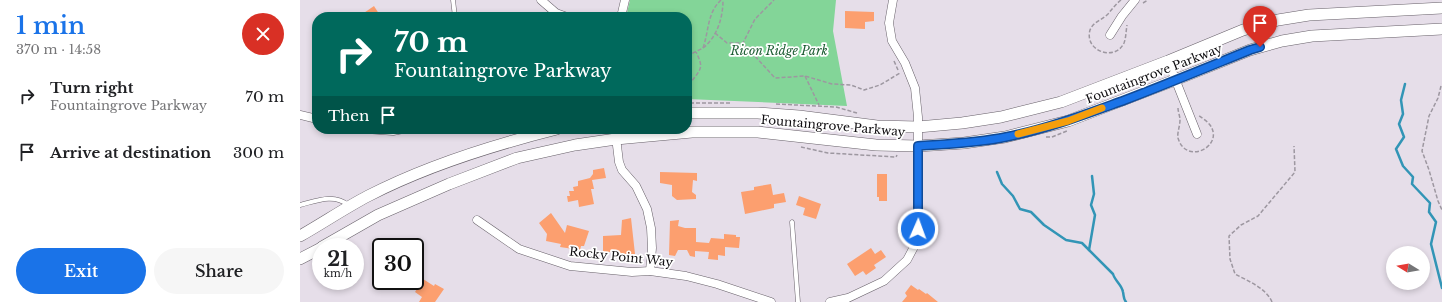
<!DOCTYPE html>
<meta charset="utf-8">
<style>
:root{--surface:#fff;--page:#f6f6f6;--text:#202124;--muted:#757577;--accent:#1a73e8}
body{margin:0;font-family:"Libre Baskerville",serif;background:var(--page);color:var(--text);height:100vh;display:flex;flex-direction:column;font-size:15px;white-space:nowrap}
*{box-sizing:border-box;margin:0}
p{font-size:13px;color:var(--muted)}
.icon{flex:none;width:22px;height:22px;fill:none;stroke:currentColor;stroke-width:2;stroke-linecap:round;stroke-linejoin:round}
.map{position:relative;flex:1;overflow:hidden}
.side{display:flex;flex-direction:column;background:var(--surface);width:300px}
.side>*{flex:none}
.hud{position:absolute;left:12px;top:12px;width:380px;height:122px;border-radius:16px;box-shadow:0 2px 6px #0003;background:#00695c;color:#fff;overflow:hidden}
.needle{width:26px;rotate:281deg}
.buttons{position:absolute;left:1086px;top:246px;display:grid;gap:8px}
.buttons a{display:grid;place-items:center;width:44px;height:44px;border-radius:50%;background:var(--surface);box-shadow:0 2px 6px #0003;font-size:20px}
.speed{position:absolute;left:12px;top:238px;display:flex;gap:8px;font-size:20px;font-weight:700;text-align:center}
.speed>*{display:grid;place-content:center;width:52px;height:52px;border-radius:50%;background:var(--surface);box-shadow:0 2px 6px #0003;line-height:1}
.speed small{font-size:10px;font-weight:400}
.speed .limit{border:2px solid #111;border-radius:6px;background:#fff;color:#111}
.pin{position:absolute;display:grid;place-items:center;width:34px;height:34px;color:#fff;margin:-41px -17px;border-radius:50% 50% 50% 0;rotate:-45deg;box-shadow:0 0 4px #0007}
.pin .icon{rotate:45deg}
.me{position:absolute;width:44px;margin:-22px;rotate:2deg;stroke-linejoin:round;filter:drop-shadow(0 0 3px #0008)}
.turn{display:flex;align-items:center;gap:14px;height:84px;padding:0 16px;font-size:18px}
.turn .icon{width:52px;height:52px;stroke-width:2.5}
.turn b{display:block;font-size:28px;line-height:34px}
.then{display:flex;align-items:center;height:38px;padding:0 16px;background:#0003;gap:8px;font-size:15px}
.round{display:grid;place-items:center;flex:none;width:42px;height:42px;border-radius:21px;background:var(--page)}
.head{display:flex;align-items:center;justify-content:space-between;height:68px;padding:0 16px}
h1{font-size:24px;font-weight:600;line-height:30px;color:var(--accent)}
.button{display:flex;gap:8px;margin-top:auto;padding:8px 16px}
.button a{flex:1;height:46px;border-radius:24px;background:var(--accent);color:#fff;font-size:16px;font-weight:600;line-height:46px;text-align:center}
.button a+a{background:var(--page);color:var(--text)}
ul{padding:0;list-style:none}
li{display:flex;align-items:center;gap:12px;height:56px;padding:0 16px}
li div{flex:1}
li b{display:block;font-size:15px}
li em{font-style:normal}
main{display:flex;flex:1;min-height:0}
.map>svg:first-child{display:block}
.green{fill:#83d598}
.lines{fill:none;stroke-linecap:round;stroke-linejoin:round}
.stream{stroke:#3295b6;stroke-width:2.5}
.building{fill:#fc9f6f}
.lane-casing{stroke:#676069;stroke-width:5}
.street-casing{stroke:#676069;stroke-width:9}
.secondary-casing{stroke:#676069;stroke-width:12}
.path{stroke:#9d97a0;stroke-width:1.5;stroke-dasharray:4 2;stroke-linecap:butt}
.lane{stroke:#fff;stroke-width:4}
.street{stroke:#fff;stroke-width:8}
.secondary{stroke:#fff;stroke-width:11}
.route-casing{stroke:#114b97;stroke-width:10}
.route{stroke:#1a73e8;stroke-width:7}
.slow{stroke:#f59e0b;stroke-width:7}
.labels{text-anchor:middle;stroke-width:3.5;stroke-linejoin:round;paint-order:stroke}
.park-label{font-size:12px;font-style:italic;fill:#1c5c32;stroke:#fff}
.street-label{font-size:12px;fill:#0e0c0f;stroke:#fff}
</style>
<main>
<section class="side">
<div class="head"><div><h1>1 min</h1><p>370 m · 14:58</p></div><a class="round" style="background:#d93025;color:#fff"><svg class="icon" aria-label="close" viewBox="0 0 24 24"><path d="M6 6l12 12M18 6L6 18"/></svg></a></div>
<ul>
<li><svg class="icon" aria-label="right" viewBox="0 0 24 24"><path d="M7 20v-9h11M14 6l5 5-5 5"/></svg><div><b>Turn right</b><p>Fountaingrove Parkway</p></div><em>70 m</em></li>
<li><svg class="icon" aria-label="arrive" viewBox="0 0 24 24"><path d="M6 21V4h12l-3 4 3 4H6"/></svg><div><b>Arrive at destination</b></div><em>300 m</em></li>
</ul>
<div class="button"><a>Exit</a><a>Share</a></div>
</section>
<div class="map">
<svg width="1142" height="302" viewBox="0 0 1142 302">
<rect width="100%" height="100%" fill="#e6dee9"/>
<polygon class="green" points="330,0 536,0 533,31 547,106 387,99 387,17 326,17"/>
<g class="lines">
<g class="stream">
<polyline points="1105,84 1101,100 1103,114 1099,124 1104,137 1096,149 1103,166 1113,177 1112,184 1130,203 1129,212 1136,222 1131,244 1142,288"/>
<path d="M 697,172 L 702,184 L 713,196 L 720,209 L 731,212 L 744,225 L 766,240 L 782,243 L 813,274 C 815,281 822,285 823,292 C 824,296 823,298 826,302"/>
<polyline points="789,250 795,215 791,205 794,194 792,176"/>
</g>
</g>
<g class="building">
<polygon points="74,6 81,17 58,17"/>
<polygon points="545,11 574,12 574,21 565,22 565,29 545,28"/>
<polygon points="304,168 306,178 292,180 294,189 291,189 294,204 279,207 278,200 268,202 267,196 270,196 269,191 274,191 273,187 278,186 278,181 290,178 293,174 293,170"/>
<polygon points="360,172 397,173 397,181 393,180 392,192 396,195 396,199 377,200 372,196 372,185 360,183"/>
<polygon points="577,174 587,174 587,201 579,201 579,197 577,197"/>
<polygon points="471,184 473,195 484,193 486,202 474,204 474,208 445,214 441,192 454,190 454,187"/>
<polygon points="499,196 521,204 516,219 503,215 505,208 496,205"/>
<polygon points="251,213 265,233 267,225 289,231 284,246 281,246 280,250 260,247 261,244 246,241 247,234 239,223"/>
<polygon points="331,218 335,254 313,254 313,252 303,252 303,236 321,235 322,220"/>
<polygon points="379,220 378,226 385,228 396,228 396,242 409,243 411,238 424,239 424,234 436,235 436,237 440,237 439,248 425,247 425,256 418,255 418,260 408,259 409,252 395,251 395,257 390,256 387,250 378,250 375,256 369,255 370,221"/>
<polygon points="571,248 575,254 581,250 586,257 574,265 576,268 566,275 563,271 555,276 547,264"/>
<polygon points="123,279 134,286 135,284 144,289 135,302 119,302 122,297 115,292"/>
<polygon points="611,285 618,290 619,289 626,294 627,293 638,302 602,302 607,296 605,293"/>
</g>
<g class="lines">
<g class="lane-casing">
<g id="lane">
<polyline points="153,0 155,17"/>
<path d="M 0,205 C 16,201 34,193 48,205"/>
<polyline points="492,222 498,302"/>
</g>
</g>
<g class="street-casing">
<g id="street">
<polyline points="241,0 256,13 267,17"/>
<polyline points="321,17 325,0"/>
<polyline points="810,35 822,16 835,0"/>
<polyline points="868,61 897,134"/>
<polyline points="0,115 17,119"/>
<polyline points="66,129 93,131 103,129"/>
<polyline points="315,129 319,162 322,170 336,186 347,209 351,228 352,248 350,271"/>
<polyline points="177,220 219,249 270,266 332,272 350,271 386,276 417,284 471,302"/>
<polyline points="530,302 548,298 584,281 607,260 615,245 618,229 618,117 615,88 605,63 592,41 589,23 593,0"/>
</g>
</g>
<g class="secondary-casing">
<g id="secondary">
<polyline points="387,113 458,113 499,116 577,126 618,127 662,123 701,117 761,102 868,61 943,30 978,20 1009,15 1142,8"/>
<path d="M 0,236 C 23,223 45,208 68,196 C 128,165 193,145 257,129"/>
<polyline points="22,247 78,215 149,184 217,158 275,145 316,139 392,132 458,132 576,145 618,146 664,143 705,137 768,121 875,80 950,50 982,41 1012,36 1142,29"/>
<polyline points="0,259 21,248"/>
</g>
</g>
<g class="path">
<path d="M 821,0 C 816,4 812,9 808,14 C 802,20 793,22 790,30 C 784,51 815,62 824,43 C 826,38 826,31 827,25"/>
<polyline points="843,3 848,0"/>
<polyline points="415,33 427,43 443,43 455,19 474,0"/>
<polyline points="443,43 475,78 505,76 532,84 551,85 564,90 580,85 600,73"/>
<path d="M 403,48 C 417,37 423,18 423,0"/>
<path d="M 387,56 L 403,48 C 409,31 407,13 421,0"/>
<polyline points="594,61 598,70"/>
<polyline points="505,76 519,105"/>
<path d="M 387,82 L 391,82 C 401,69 404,68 396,52"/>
<polyline points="1141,86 1138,98 1129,116 1122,151 1129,170 1138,201 1142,210"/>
<polyline points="390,103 430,103"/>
<polyline points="476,104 536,107 557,113"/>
<path d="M 878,108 C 878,112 880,116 880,120 C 880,126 877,133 878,138 C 886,166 925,146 910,125 C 907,121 902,118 898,115"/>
<polyline points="207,132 213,129"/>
<polyline points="746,137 752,137 767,131"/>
<polyline points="501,147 528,153 596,157 597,155"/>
<path d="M 972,302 C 966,288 948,281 935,274 L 930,259 L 929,236 L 941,225 L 958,216 L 995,172 L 994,146"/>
</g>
<use href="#lane" class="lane"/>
<use href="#street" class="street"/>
<use href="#secondary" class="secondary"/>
</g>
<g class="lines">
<g class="route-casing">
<path id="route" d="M 618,229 L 618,146 C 647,144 677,143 706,137 C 747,129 786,114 825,100 C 867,84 908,67 950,50 L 960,47"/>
</g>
<use href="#route" class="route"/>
<polyline class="slow" points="718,134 768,121 802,108"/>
</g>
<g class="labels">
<g class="park-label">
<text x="479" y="55">Ricon Ridge Park</text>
</g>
<g class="street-label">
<text transform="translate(854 74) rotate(-21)" y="4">Fountaingrove Parkway</text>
<text transform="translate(533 126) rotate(5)" y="4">Fountaingrove Parkway</text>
<text transform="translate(321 257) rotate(6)" y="4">Rocky Point Way</text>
</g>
</g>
</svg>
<div class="buttons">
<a><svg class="needle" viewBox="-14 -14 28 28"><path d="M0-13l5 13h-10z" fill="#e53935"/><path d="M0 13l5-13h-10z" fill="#757577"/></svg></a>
</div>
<div class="speed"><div>21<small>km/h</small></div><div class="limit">30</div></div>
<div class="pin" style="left:960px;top:47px;background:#d93025"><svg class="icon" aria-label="arrive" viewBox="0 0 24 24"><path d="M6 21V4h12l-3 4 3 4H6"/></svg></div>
<svg class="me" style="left:618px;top:229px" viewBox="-20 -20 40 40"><circle r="17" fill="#1a73e8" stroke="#fff" stroke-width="3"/><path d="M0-11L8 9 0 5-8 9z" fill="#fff"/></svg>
<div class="hud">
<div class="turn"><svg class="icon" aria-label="right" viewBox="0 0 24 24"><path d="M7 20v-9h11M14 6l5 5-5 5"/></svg><div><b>70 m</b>Fountaingrove Parkway</div></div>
<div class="then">Then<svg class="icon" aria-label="arrive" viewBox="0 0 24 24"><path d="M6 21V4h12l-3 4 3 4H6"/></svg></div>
</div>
</div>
</main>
